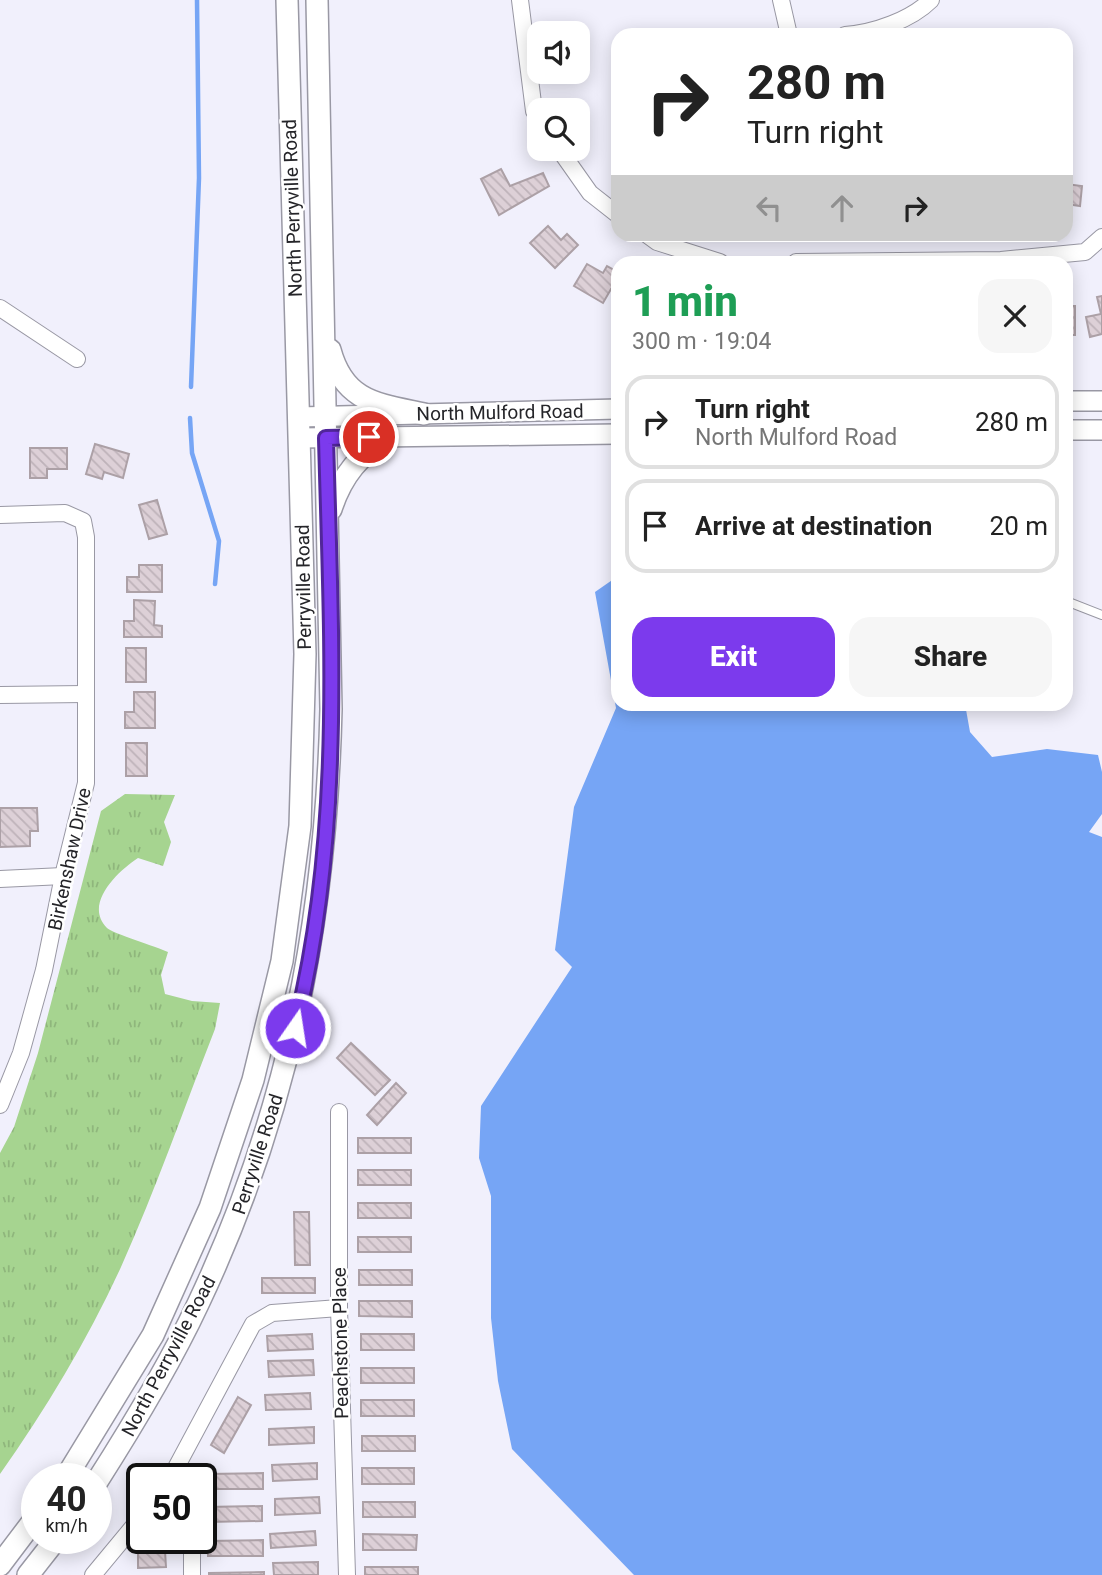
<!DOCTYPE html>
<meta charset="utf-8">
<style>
:root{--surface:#fff;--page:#f6f6f6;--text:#222;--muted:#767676;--line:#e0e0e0;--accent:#7c3aed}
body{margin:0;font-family:Roboto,sans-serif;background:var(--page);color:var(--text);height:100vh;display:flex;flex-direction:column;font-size:26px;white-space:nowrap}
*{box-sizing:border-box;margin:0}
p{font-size:23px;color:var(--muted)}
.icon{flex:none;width:38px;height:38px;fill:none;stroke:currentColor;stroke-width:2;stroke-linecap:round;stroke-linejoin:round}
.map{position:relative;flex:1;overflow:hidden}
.sheet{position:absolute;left:611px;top:256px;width:462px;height:455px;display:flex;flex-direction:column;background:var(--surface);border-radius:21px;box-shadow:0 4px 18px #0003}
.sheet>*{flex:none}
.guide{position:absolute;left:611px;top:28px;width:462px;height:214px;border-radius:21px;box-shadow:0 4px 18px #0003;background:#fff;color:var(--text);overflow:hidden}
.fabs{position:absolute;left:527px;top:21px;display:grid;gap:14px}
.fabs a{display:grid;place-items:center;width:63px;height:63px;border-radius:14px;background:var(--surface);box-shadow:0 4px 18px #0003;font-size:35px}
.speed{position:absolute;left:21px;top:1463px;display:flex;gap:14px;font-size:35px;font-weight:700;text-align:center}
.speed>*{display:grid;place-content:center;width:91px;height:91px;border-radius:50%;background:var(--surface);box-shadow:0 4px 18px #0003;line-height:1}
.speed small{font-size:18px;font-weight:400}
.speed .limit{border:4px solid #111;border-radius:10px;background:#fff;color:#111}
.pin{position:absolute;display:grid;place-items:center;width:60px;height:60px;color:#fff;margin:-30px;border:4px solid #fff;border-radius:50%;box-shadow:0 2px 7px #0007}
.me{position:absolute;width:77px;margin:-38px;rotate:13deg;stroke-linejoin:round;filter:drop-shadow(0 0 5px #0008)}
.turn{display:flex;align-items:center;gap:24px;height:147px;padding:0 21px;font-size:32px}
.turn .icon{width:91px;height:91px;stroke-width:2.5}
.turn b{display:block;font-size:49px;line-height:60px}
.lanes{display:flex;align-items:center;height:66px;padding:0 21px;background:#0003;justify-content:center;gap:35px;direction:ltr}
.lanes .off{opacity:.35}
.round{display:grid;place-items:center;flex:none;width:74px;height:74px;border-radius:21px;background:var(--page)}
.headline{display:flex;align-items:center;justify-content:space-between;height:119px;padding:0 21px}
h1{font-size:42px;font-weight:800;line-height:52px;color:#1e9e55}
.button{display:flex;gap:14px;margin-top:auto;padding:14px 21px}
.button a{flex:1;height:80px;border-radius:21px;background:var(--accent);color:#fff;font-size:28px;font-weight:800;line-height:80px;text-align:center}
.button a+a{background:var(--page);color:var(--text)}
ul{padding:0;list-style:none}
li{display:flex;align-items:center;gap:21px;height:94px;margin:0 14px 10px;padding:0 7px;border:4px solid var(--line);border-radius:21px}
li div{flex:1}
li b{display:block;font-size:26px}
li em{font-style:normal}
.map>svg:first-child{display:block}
.grass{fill:url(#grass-tufts)}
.water{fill:#76a5f5}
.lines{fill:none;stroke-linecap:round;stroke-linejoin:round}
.stream{stroke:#76a5f5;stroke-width:4.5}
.building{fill:url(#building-back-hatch);stroke:#aca0a6;stroke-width:2}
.service-casing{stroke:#9998a4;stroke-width:10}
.minor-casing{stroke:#9998a4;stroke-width:18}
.tertiary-casing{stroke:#9998a4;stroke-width:22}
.secondary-casing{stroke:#9998a4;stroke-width:24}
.service{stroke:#fff;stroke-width:8}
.minor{stroke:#fff;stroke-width:16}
.tertiary{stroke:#fff;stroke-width:19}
.secondary{stroke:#fff;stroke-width:21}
.route-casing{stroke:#51269a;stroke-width:18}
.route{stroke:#7c3aed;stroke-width:12}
.labels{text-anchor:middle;stroke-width:5;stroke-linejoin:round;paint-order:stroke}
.street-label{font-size:19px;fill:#252529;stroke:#fff}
</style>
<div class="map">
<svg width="1102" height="1575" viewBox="0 0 1102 1575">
<defs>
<pattern id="grass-tufts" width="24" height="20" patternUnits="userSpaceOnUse" patternTransform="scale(1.75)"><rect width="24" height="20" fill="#a6d490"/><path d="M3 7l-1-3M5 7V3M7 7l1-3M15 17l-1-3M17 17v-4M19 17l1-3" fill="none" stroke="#8fb67c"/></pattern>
<pattern id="building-back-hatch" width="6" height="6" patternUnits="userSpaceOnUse" patternTransform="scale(1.75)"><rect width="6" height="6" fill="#ddd0d7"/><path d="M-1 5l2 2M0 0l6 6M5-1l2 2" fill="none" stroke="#beb2b9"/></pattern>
</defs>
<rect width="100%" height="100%" fill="#f1f0fc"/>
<path class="grass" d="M 125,794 L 175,795 L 164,822 L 171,842 L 163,866 L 138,858 C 118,871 83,904 107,928 C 112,933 157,947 168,952 L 161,975 L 165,994 L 192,1001 L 220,1003 L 215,1029 C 184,1108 156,1189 121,1267 C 88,1339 46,1409 0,1474 L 0,1153 L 14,1127 L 38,1053 L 101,811 Z"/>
<polygon class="water" points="618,576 618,704 965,704 970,732 992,757 1047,749 1098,755 1102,772 1102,814 1089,832 1102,837 1102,1575 634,1575 512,1449 498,1381 491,1318 491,1196 479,1158 481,1106 572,967 555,950 574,807 616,708 595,592"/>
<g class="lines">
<g class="stream">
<polyline points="191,387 199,178 197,0"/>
<polyline points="190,418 192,453 219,541 215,584"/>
</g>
</g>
<g class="building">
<polygon points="501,169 510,186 543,173 549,186 499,215 481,179"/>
<polygon points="1066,184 1082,186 1080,206 1066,204"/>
<polygon points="548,226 561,240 567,234 578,245 555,268 530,243"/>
<polygon points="587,264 603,273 607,266 618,272 618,292 611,289 603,303 574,286"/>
<polygon points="1102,296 1102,334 1090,337 1086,317 1101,314 1097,297"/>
<rect x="1066" y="306" width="9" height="29"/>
<polygon points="95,444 129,454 123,478 104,472 102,479 86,474"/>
<polygon points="30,448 67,448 67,469 47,469 47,478 30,478"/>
<polygon points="157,500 167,534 149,539 139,505"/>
<polygon points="139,565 162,565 162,592 127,592 127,577 139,577"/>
<polygon points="134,600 155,601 154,625 162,626 162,637 124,637 124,621 134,621"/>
<rect x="126" y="648" width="20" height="34"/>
<polygon points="134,692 155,692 155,728 125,728 125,712 134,712"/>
<rect x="126" y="743" width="21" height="33"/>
<polygon points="0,808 37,808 38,831 30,831 30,846 0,847"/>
<polygon points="351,1043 390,1080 375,1095 337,1058"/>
<polygon points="396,1083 406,1093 377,1125 367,1115"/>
<rect x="358" y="1138" width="53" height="15"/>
<rect x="358" y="1170" width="53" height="15"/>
<rect x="358" y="1203" width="53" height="15"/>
<polygon points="294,1212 309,1212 310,1265 295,1265"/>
<rect x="358" y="1237" width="53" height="15"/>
<rect x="359" y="1270" width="53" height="15"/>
<rect x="262" y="1278" width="53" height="15"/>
<polygon points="359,1301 412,1301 412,1317 359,1316"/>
<polygon points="312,1334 313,1349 268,1351 267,1336"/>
<rect x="361" y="1334" width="53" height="16"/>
<polygon points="313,1360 314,1375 269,1377 268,1361"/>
<rect x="361" y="1368" width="53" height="15"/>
<polygon points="310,1393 311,1409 266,1410 265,1395"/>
<polygon points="238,1397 251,1405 224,1453 211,1445"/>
<rect x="361" y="1400" width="53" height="16"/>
<polygon points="314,1427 314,1443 269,1445 269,1429"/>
<rect x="362" y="1436" width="53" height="15"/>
<polygon points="317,1463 317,1479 273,1481 272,1465"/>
<rect x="362" y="1468" width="52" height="16"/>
<polygon points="263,1473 263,1489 208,1489 208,1474"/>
<polygon points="319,1497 320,1513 275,1515 275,1499"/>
<rect x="363" y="1502" width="52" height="15"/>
<polygon points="262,1506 262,1521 207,1522 207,1507"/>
<polygon points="315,1531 316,1545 271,1548 270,1534"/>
<polygon points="363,1534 417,1535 416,1550 363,1550"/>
<polygon points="263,1540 263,1556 208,1556 208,1541"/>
<polygon points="165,1551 166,1567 138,1568 138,1552"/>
<polygon points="318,1562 318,1575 274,1575 273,1563"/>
<rect x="365" y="1567" width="53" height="8"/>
<polygon points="264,1572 264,1575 209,1575 209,1573"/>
</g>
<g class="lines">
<g class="service-casing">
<polyline id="service" points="1066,601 1102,615"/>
</g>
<g class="minor-casing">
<g id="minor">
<polyline points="520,0 534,111 539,119"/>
<polyline points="781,0 789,35"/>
<path d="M 845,35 C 874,33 911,20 931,0"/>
<polyline points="559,149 590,193 618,215"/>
<polyline points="646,234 657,242 720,262"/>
<polyline points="796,262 1001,260 1085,252 1102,237"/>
<polyline points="0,308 77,359"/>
<polyline points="0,515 65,513 83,521 86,537 86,783 63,876 44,970 21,1053 0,1105"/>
<polyline points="0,695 85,694"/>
<polyline points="0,879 63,876"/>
<polyline points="339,1112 339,1308 347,1575"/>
<polyline points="170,1479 253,1324 272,1313 339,1308"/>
<polyline points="192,1538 192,1575"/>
<polyline points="93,1575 142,1516"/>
</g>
</g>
<g class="tertiary-casing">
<g id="tertiary">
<polyline points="1066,401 1102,401"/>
<polyline points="299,417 618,409"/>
<polyline points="1066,430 1102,430"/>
<polyline points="299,438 618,434"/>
</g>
</g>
<g class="secondary-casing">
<g id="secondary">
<path d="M 330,350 C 344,402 377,404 424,414"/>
<path d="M 331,509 C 342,475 360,454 390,436"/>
<polyline points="65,1479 153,1335 210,1208 253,1080 282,961 300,826 305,654 287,0"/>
<path d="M 96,1483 C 133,1425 169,1366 198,1304 C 289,1112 326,920 331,709 L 317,0"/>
<polyline points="0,1565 37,1516"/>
<polyline points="28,1575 57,1538"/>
</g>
</g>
<use href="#service" class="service"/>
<use href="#minor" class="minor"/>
<use href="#tertiary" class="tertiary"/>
<use href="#secondary" class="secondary"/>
</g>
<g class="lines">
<g class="route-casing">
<path id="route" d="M 295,1028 C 344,835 331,635 326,438 L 369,437"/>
</g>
<use href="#route" class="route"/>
</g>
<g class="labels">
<g class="street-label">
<text transform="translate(292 208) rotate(-92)" y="7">North Perryville Road</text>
<text transform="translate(500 412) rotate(-1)" y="7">North Mulford Road</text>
<text transform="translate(303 587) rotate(-91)" y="7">Perryville Road</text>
<text transform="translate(69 859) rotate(-78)" y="7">Birkenshaw Drive</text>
<text transform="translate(257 1154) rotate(-72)" y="7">Perryville Road</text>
<text transform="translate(340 1343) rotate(-91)" y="7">Peachstone Place</text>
<text transform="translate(168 1356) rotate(-62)" y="7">North Perryville Road</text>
</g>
</g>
</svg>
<div class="fabs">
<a><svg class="icon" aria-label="sound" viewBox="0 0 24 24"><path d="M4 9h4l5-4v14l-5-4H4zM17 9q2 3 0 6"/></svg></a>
<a><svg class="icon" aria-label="search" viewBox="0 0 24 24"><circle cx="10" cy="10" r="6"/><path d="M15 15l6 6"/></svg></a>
</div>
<div class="speed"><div>40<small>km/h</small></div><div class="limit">50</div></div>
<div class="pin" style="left:369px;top:437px;background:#d93025"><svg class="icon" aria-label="arrive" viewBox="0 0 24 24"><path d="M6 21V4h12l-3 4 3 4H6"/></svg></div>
<svg class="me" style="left:295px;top:1028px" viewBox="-20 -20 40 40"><circle r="17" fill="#7c3aed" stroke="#fff" stroke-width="3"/><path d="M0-11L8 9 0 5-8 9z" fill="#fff"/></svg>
<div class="guide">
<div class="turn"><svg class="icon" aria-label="right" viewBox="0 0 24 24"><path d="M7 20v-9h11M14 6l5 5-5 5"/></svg><div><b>280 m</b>Turn right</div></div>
<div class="lanes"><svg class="icon off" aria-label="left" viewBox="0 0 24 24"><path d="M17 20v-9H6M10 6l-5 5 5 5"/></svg><svg class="icon off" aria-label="ahead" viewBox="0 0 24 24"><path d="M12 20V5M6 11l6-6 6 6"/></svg><svg class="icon" aria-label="right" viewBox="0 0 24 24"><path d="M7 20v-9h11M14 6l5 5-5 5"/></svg></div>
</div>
<section class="sheet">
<div class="headline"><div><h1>1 min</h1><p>300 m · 19:04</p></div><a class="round"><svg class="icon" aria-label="close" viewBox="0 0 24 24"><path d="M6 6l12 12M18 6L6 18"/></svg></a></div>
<ul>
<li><svg class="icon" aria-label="right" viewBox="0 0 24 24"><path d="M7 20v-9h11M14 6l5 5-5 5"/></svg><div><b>Turn right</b><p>North Mulford Road</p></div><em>280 m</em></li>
<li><svg class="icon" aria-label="arrive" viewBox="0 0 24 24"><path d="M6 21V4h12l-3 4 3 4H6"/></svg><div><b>Arrive at destination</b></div><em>20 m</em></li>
</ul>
<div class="button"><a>Exit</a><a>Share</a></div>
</section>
</div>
